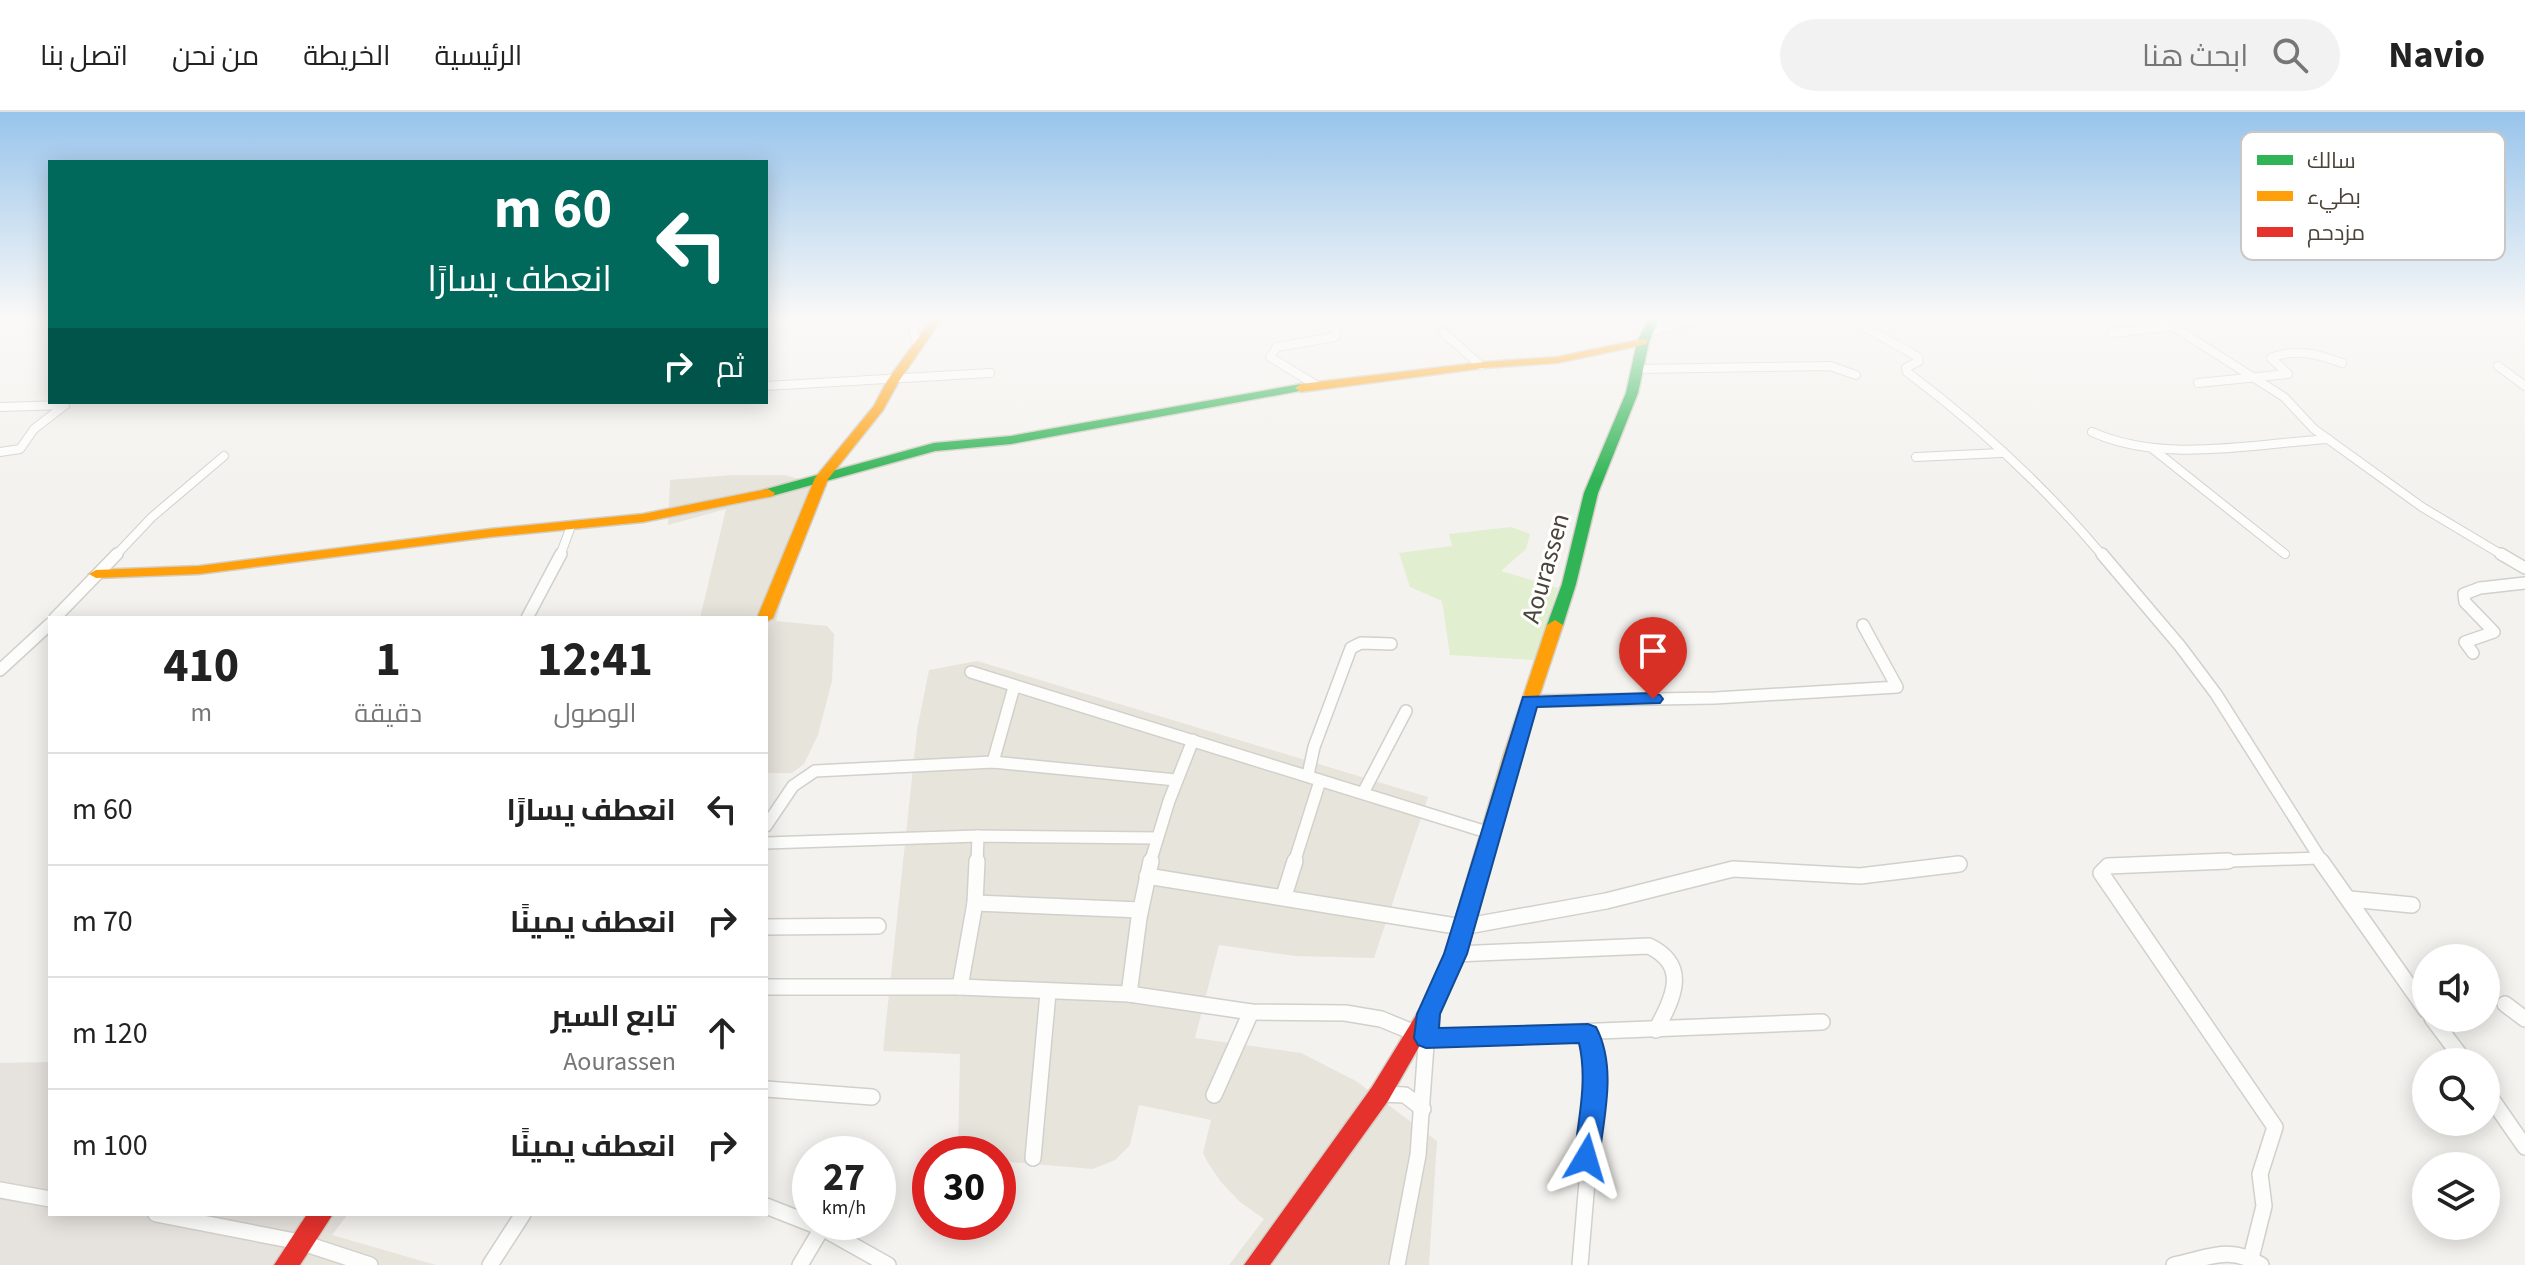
<!DOCTYPE html>
<html lang="ar">
<meta charset="utf-8">
<style>
:root{--surface:#fff;--page:#f2f2f2;--text:#222;--muted:#767676;--line:#e0e0e0}
body{margin:0;font-family:"Source Sans 3",Cairo,sans-serif;background:var(--page);color:var(--text);direction:rtl;height:100vh;display:flex;flex-direction:column;font-size:30px;white-space:nowrap}
*{box-sizing:border-box;margin:0}
p{font-size:26px;color:var(--muted)}
.icon{flex:none;width:44px;height:44px;fill:none;stroke:currentColor;stroke-width:2;stroke-linecap:round;stroke-linejoin:round}
.map{position:relative;flex:1;overflow:hidden;direction:ltr}
.details{position:absolute;left:48px;top:504px;width:720px;height:600px;display:flex;flex-direction:column;background:var(--surface);border-radius:0px;box-shadow:0 4px 20px #0003;direction:rtl}
.details>*{flex:none}
.guide{position:absolute;left:48px;top:48px;width:720px;height:244px;border-radius:0px;box-shadow:0 4px 20px #0003;direction:rtl;background:#00695c;color:#fff;overflow:hidden}
.buttons{position:absolute;left:2412px;top:832px;display:grid;gap:16px}
.buttons a{display:grid;place-items:center;width:88px;height:88px;border-radius:50%;background:var(--surface);box-shadow:0 4px 20px #0003;font-size:40px}
.speed{position:absolute;left:792px;top:1024px;display:flex;gap:16px;font-size:40px;font-weight:700;text-align:center}
.speed>*{display:grid;place-content:center;width:104px;height:104px;border-radius:50%;background:var(--surface);box-shadow:0 4px 20px #0003;line-height:1}
.speed small{font-size:20px;font-weight:400}
.speed .limit{border:12px solid #d22;background:#fff;color:#111}
.pin{position:absolute;display:grid;place-items:center;width:68px;height:68px;color:#fff;margin:-82px -34px;border-radius:50% 50% 50% 0;rotate:-45deg;box-shadow:0 0 8px #0007}
.pin .icon{rotate:45deg}
.me{position:absolute;width:88px;margin:-44px;rotate:7deg;stroke-linejoin:round;filter:drop-shadow(0 0 6px #0008)}
.turn{display:flex;align-items:center;gap:28px;height:168px;padding:0 24px;font-size:36px}
.turn .icon{width:104px;height:104px;stroke-width:2.5}
.turn b{display:block;font-size:56px;line-height:68px}
.then{display:flex;align-items:center;height:76px;padding:0 24px;background:#0003;gap:16px;font-size:30px}
.eta{display:flex;justify-content:space-evenly;align-items:center;height:136px;text-align:center}
.eta b{font-size:48px;font-weight:700;line-height:56px}
ul{padding:0;list-style:none}
li{display:flex;align-items:center;gap:24px;height:112px;padding:0 24px;border-top:2px solid var(--line)}
li div{flex:1}
li b{display:block;font-size:30px}
li em{font-style:normal}
header{display:flex;align-items:center;gap:48px;box-sizing:border-box;height:112px;padding:0 40px;background:var(--surface);border-bottom:2px solid var(--line)}
header strong{font-size:38px}
nav{display:flex;gap:44px;margin-inline-start:auto;font-size:28px}
.search{width:560px;height:72px;background:var(--page);display:flex;align-items:center;gap:20px;box-sizing:border-box;padding:0 28px;border-radius:44px;color:var(--muted);font-size:30px}
.map>svg:first-child{display:block}
.residential{fill:#e7e4dc}
.industrial{fill:#e6e2de}
.green{fill:#e1eecf}
.lines{fill:none;stroke-linecap:round;stroke-linejoin:round}
.street-far2-casing{stroke:#d2d0cb;stroke-width:10}
.street-far1-casing{stroke:#d2d0cb;stroke-width:14}
.street-casing{stroke:#d2d0cb;stroke-width:18}
.fast-casing{stroke:#d3cfc5;stroke-width:3}
.slow-casing{stroke:#d3cfc5;stroke-width:3}
.jam-casing{stroke:#d3cfc5;stroke-width:3}
.street-far2{stroke:#fdfdfc;stroke-width:8}
.street-far1{stroke:#fdfdfc;stroke-width:11}
.street{stroke:#fdfdfc;stroke-width:15}
.fast{fill:#30b455;fill-rule:evenodd}
.slow{fill:#ff9f0a;fill-rule:evenodd}
.jam{fill:#e5322d;fill-rule:evenodd}
.route{fill:#1a73e8;stroke:#114b97;stroke-width:2}
.labels{text-anchor:middle;stroke-width:6;stroke-linejoin:round;paint-order:stroke}
.street-label{font-size:26px;fill:#4b4439;stroke:#fff}
.key{fill:#fff;stroke:#c9c7c4;stroke-width:2}
.key-label{font-size:22px;fill:#4b4439}
</style>
<header>
<strong>Navio</strong>
<div class="search"><svg class="icon" aria-label="search" viewBox="0 0 24 24"><circle cx="10" cy="10" r="6"/><path d="M15 15l6 6"/></svg>ابحث هنا</div>
<nav><a>الرئيسية</a><a>الخريطة</a><a>من نحن</a><a>اتصل بنا</a></nav>
</header>
<div class="map">
<svg width="2525" height="1153" viewBox="0 0 2525 1153">
<rect width="100%" height="100%" fill="#f4f2ee"/>
<g class="residential">
<polygon points="731,363 784,363 827,374 795,442 776,509 827,514 834,522 832,569 818,623 804,652 792,661 766,661 766,506 700,506 726,397 668,413 670,368"/>
<polygon points="977,549 1428,685 1374,846 1295,844 1219,833 1195,926 1301,941 1356,969 1437,1029 1429,1153 1229,1153 1264,1107 1240,1090 1221,1070 1208,1051 1203,1041 1211,1008 1139,993 1130,1033 1115,1048 1093,1057 998,1049 998,1042 967,1042 958,1037 960,942 883,939 917,618 929,558"/>
<polygon points="302,1116 332,1123 436,1153 275,1153"/>
</g>
<polygon class="industrial" points="50,950 50,1102 348,1102 332,1123 302,1116 275,1153 0,1153 0,951"/>
<polygon class="green" points="1511,415 1530,422 1526,437 1501,459 1558,476 1534,548 1450,543 1442,489 1410,475 1399,441 1452,434 1449,422"/>
<g class="lines">
<g class="street-far2-casing">
<g id="street-far2">
<polyline points="912,208 917,234"/>
<path d="M 1852,208 L 1918,245 L 1919,249 L 1906,256 L 1907,260 C 1979,314 2045,375 2103,444"/>
<polyline points="2163,208 2284,285 2314,317 2422,395 2504,444"/>
<polyline points="2518,208 2525,216"/>
<polyline points="1443,220 1481,254"/>
<polyline points="1647,221 1695,208"/>
<polyline points="2112,221 2173,214"/>
<polyline points="2498,254 2525,274"/>
<polyline points="1637,257 1830,254 1856,263"/>
<path d="M 2198,271 L 2288,262 L 2271,246 C 2296,236 2318,242 2342,251"/>
<polyline points="1316,273 1270,245 1277,235 1335,225 1336,220 1327,208"/>
<polyline points="766,274 990,261"/>
<polyline points="0,295 65,293"/>
<path d="M 2092,320 C 2163,352 2253,332 2328,327"/>
<polyline points="2153,337 2285,442"/>
<polyline points="0,340 20,337 34,317 65,293"/>
<polyline points="1916,345 2001,341"/>
<polyline points="115,444 152,405 224,344"/>
<polyline points="560,444 571,414"/>
</g>
</g>
<g class="street-far1-casing">
<g id="street-far1">
<polyline points="2102,442 2180,534 2216,582 2323,751"/>
<polyline points="2501,442 2525,456"/>
<polyline points="55,506 117,442"/>
<polyline points="527,506 561,442"/>
<polyline points="2473,541 2465,530 2494,520 2465,490 2464,482 2480,476 2525,471"/>
<polyline points="0,558 50,512"/>
<polyline points="971,560 1490,721"/>
<polyline points="1530,589 1715,586 1897,575 1863,513"/>
<polyline points="993,650 1014,575"/>
<polyline points="1308,663 1314,635 1351,536 1361,531 1391,532"/>
<polyline points="1363,681 1406,599"/>
<polyline points="766,714 793,674 815,659 993,650 1176,668"/>
<polyline points="766,731 978,724 1156,726"/>
<polyline points="977,751 978,724"/>
<polyline points="1150,751 1169,689 1193,628"/>
<polyline points="1294,751 1320,669"/>
<polyline points="2175,751 2319,746"/>
</g>
</g>
<g class="street-casing">
<g id="street">
<polyline points="2228,749 2108,754 2101,761 2275,1015 2260,1062 2264,1094 2251,1146"/>
<polyline points="2321,749 2426,898"/>
<polyline points="1147,764 1462,815 1606,789 1733,757 1860,764 1959,752"/>
<polyline points="1284,784 1295,749"/>
<polyline points="2350,787 2412,793"/>
<polyline points="975,791 1140,798"/>
<polyline points="766,815 878,814"/>
<path d="M 1455,842 L 1649,834 C 1690,854 1673,886 1656,918"/>
<polyline points="766,875 960,875 1129,882 1251,900 1345,901 1381,907 1415,921"/>
<polyline points="960,875 975,791 977,749"/>
<polyline points="1129,882 1139,806 1151,749"/>
<polyline points="2505,892 2525,907"/>
<polyline points="2432,906 2465,950"/>
<polyline points="1426,926 1822,910"/>
<polyline points="766,977 872,985"/>
<polyline points="2486,979 2525,1035"/>
<polyline points="1380,982 1405,983 1423,997"/>
<polyline points="1214,983 1251,900"/>
<polyline points="1033,1046 1048,881"/>
<polyline points="0,1078 50,1087"/>
<polyline points="766,1094 822,1116 888,1153"/>
<polyline points="156,1102 300,1130 370,1153"/>
<polyline points="490,1153 523,1102"/>
<polyline points="800,1153 822,1116"/>
<polyline points="1397,1153 1418,1043 1427,919"/>
<polyline points="1580,1153 1595,974 1595,948 1588,921"/>
<path d="M 2174,1153 C 2209,1146 2229,1133 2261,1153"/>
</g>
</g>
<g class="fast-casing">
<g id="fast">
<polygon points="1648,208 1658,208 1649,230 1638,281 1598,381 1576,472 1563,513 1560,516 1550,516 1547,513 1562,472 1584,381 1626,281 1637,230"/>
<polygon points="1301,272 1307,276 1305,278 1011,332 935,339 768,385 761,381 763,378 934,331 1011,324"/>
</g>
</g>
<g class="slow-casing">
<g id="slow">
<polygon points="931,208 941,208 899,269 883,298 828,367 773,506 766,510 766,506 757,506 815,366 874,294 887,269"/>
<polygon points="1643,227 1647,228 1647,232 1557,251 1484,256 1301,280 1295,276 1301,272 1484,250 1557,245"/>
<polygon points="768,377 775,381 773,384 643,410 490,425 199,462 96,466 89,462 96,458 199,454 490,417 643,402"/>
<polygon points="1555,508 1563,513 1520,642 1465,842 1440,899 1433,901 1426,899 1423,893 1445,842 1504,642 1547,513"/>
</g>
</g>
<g class="jam-casing">
<g id="jam">
<polygon points="1433,885 1440,887 1443,893 1388,989 1270,1153 1244,1153 1372,975 1426,887"/>
<polygon points="307,1102 333,1102 300,1153 274,1153"/>
</g>
</g>
<use href="#street-far2" class="street-far2"/>
<use href="#street-far1" class="street-far1"/>
<use href="#street" class="street"/>
<use href="#fast" class="fast"/>
<use href="#slow" class="slow"/>
<use href="#jam" class="jam"/>
</g>
<linearGradient id="sky" x2="0" y2="1"><stop stop-color="#98c4ec"/><stop offset="0.56" stop-color="#faf9f7"/><stop offset="1" stop-color="#faf9f7" stop-opacity="0"/></linearGradient>
<rect width="2525" height="369" fill="url(#sky)"/>
<path class="route" d="M 1653,581 L 1660,583 L 1663,587 L 1660,591 L 1537,595 L 1467,842 L 1440,902 L 1439,916 L 1588,912 L 1596,915 C 1617,955 1604,1004 1599,1046 L 1596,1055 L 1586,1058 L 1577,1055 L 1574,1046 C 1578,1009 1588,969 1579,931 L 1426,936 L 1418,933 L 1414,926 L 1417,902 L 1444,842 L 1523,585 Z"/>
<g class="labels">
<g class="street-label">
<text transform="translate(1545 456) rotate(-74)" y="9">Aourassen</text>
</g>
</g>
<rect x="2241" y="20" width="264" height="128" rx="12" class="key"/>
<rect x="2257" y="43" width="36" height="10" fill="#30b455"/>
<rect x="2257" y="79" width="36" height="10" fill="#ff9f0a"/>
<rect x="2257" y="115" width="36" height="10" fill="#e5322d"/>
<g class="key-label">
<text x="2307" y="56">سالك</text>
<text x="2307" y="92">بطيء</text>
<text x="2307" y="128">مزدحم</text>
</g>
</svg>
<div class="buttons">
<a><svg class="icon" aria-label="sound" viewBox="0 0 24 24"><path d="M4 9h4l5-4v14l-5-4H4zM17 9q2 3 0 6"/></svg></a>
<a><svg class="icon" aria-label="search" viewBox="0 0 24 24"><circle cx="10" cy="10" r="6"/><path d="M15 15l6 6"/></svg></a>
<a><svg class="icon" aria-label="layers" viewBox="0 0 24 24"><path d="M12 4l9 5-9 5-9-5zM3 14l9 5 9-5"/></svg></a>
</div>
<div class="speed"><div>27<small>km/h</small></div><div class="limit">30</div></div>
<div class="pin" style="left:1653px;top:587px;background:#d93025"><svg class="icon" aria-label="arrive" viewBox="0 0 24 24"><path d="M6 21V4h12l-3 4 3 4H6"/></svg></div>
<svg class="me" style="left:1586px;top:1046px" viewBox="-20 -20 40 40"><path d="M0-17L14 15 0 8-14 15z" fill="#1a73e8" stroke="#fff" stroke-width="4"/></svg>
<div class="guide">
<div class="turn"><svg class="icon" aria-label="left" viewBox="0 0 24 24"><path d="M17 20v-9H6M10 6l-5 5 5 5"/></svg><div><b>60 m</b>انعطف يسارًا</div></div>
<div class="then">ثم<svg class="icon" aria-label="right" viewBox="0 0 24 24"><path d="M7 20v-9h11M14 6l5 5-5 5"/></svg></div>
</div>
<section class="details">
<div class="eta">
<div><b>12:41</b><p>الوصول</p></div>
<div><b>1</b><p>دقيقة</p></div>
<div><b>410</b><p>m</p></div>
</div>
<ul>
<li><svg class="icon" aria-label="left" viewBox="0 0 24 24"><path d="M17 20v-9H6M10 6l-5 5 5 5"/></svg><div><b>انعطف يسارًا</b></div><em>60 m</em></li>
<li><svg class="icon" aria-label="right" viewBox="0 0 24 24"><path d="M7 20v-9h11M14 6l5 5-5 5"/></svg><div><b>انعطف يمينًا</b></div><em>70 m</em></li>
<li><svg class="icon" aria-label="ahead" viewBox="0 0 24 24"><path d="M12 20V5M6 11l6-6 6 6"/></svg><div><b>تابع السير</b><p>Aourassen</p></div><em>120 m</em></li>
<li><svg class="icon" aria-label="right" viewBox="0 0 24 24"><path d="M7 20v-9h11M14 6l5 5-5 5"/></svg><div><b>انعطف يمينًا</b></div><em>100 m</em></li>
</ul>
</section>
</div>
